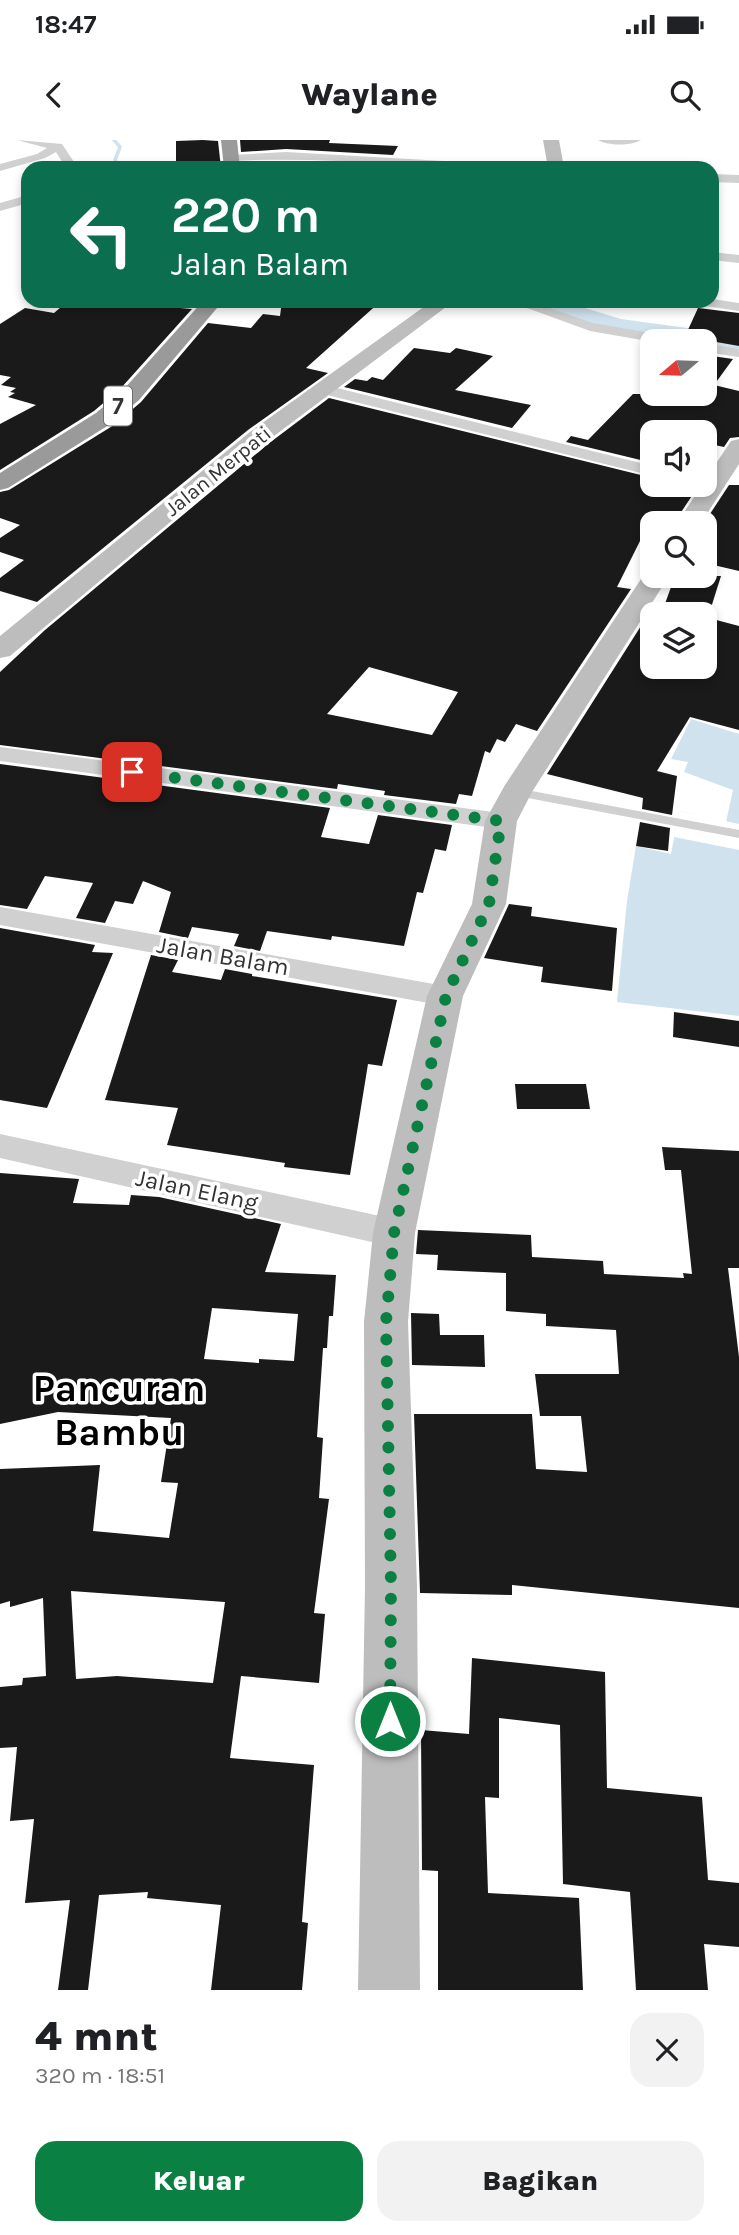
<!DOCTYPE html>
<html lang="id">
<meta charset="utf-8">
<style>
:root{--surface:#fff;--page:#f2f2f2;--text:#202124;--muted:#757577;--accent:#0b8043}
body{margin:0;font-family:Karla,sans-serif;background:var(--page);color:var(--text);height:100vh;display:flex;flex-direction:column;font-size:26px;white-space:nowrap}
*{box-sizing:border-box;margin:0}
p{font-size:23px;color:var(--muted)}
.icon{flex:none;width:38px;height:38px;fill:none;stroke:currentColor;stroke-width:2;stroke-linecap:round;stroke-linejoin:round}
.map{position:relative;height:1850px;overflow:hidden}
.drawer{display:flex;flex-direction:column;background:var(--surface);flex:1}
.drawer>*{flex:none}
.banner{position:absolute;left:21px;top:21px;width:698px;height:147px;border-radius:21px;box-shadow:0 4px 10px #0003;background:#0b6e4f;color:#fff;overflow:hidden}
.needle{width:46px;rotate:251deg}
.controls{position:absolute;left:640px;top:189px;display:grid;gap:14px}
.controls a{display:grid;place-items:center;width:77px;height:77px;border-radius:14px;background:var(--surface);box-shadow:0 4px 10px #0003;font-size:35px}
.pin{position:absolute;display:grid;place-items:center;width:60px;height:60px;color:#fff;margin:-30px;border-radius:14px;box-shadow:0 4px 10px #0006}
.me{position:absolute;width:77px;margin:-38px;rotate:0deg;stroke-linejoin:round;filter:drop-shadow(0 0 5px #0008)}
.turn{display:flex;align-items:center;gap:24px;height:147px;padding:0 35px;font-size:32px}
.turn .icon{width:91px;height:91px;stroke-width:2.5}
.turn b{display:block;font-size:49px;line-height:60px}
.round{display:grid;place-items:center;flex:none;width:74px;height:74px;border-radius:21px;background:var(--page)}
.summary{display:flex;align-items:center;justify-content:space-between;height:119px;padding:0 35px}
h1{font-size:42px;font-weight:800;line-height:52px}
.button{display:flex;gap:14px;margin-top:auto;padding:14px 35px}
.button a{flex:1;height:80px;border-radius:21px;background:var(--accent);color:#fff;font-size:28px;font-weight:800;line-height:80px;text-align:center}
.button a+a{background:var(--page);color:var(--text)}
.status{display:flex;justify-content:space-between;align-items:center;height:49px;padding:0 35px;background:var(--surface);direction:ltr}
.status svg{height:19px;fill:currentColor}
header{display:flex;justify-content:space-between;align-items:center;height:91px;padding:0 35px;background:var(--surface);font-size:32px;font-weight:800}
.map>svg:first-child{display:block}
.water{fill:#cfe2ee}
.pier{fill:#fff}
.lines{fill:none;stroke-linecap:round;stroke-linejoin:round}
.stream{stroke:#cfe2ee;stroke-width:3.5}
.river{fill:#cfe2ee;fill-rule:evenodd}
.building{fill:#1a1a1a;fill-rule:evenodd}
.lane{fill:#d0d0d0;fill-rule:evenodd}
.street{fill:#d0d0d0;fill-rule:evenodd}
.secondary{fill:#bdbdbd;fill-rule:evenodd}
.highway{fill:#9a9a9a;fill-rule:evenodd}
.route{stroke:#0b8043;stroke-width:12;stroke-dasharray:0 21.6}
.labels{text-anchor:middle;stroke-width:7;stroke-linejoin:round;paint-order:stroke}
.far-street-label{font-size:21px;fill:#333;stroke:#fff}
.shield{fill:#fff;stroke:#707070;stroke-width:2}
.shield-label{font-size:23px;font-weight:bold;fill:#333}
.street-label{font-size:24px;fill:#333;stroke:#fff}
.near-district-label{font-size:38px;font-weight:bold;fill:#000;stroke:#fff}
</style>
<div class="status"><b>18:47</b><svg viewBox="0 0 49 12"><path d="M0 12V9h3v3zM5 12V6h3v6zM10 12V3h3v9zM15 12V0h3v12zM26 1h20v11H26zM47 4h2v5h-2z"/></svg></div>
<header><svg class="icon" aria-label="back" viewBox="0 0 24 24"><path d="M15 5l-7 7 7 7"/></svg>Waylane<svg class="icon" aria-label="search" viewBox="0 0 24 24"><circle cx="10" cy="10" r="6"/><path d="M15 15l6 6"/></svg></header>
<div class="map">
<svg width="739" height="1850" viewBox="0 0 739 1850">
<rect width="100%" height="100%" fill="#fff"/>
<polygon class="water" points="691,579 739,594 739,876 617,862 627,761 636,706 671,714 679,671 726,682 733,650 684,632 688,622 671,619"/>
<polygon class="pier" points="679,671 739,684 739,710 674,697"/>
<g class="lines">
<polyline class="stream" points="114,0 120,7 115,20 120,28"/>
<polygon class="river" points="519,161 562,161 621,179 739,195 739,213 705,208 705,201 659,201 618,195 523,167"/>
</g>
<g class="building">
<polygon points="203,0 218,1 221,28 176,28 176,1"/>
<polygon points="240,0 330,0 329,3 398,6 393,15 286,9 241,12"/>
<polygon points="242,23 304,23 388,26 386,28 243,28"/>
<polygon points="68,161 187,161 180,168 192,169 121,248 94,271 0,330 0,284 36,265 8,257 15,253 10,252 16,248 1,245 11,237 0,235 0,184 25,168 54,173"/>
<polygon points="282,161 381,161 306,228 328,233 248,290 37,462 0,451 0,438 24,420 0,412 0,398 20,385 0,378 0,352 9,350 114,285 141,262 208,183 251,188 263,174 280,176"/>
<polygon points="698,168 739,173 739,206 705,200 705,194 687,192"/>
<polygon points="414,208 450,213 456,208 493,216 455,250 531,265 512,288 344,247 355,239 367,241 372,237 383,240"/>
<polygon points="705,215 733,219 714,245 739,251 739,297 730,298 724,307 705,303 705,292 653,292 653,323 566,302 571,296 588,300 633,254 705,254"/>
<path d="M 329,258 L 653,338 L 653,345 L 699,345 L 674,383 L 649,383 L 617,447 L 631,449 L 537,591 L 516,584 L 505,602 L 497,599 L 490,613 L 485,611 L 472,656 L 459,654 L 456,664 L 384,655 L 385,651 L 338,644 L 337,649 L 0,605 L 0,532 L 45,490 L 268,304 ZM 369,527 L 458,552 L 432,595 L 327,574 Z"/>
<polygon points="729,345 739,345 739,431 705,423 704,383"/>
<polygon points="675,436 721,436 709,474 662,472"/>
<polygon points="653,467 653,527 705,527 705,477 739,486 739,590 690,577 657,631 677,636 672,675 642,669 643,658 547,634"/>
<polygon points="0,624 330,668 321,697 369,704 378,675 452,685 446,711 435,709 423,753 417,752 404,806 332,796 331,800 267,791 260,811 234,806 239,794 192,787 188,798 159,792 171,752 143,741 133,764 115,761 105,783 76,778 93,743 45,736 27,769 0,765"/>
<polygon points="640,682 670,688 668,711 636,706"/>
<polygon points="509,764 532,767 531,776 617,788 612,851 541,842 543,827 484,818"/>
<polygon points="0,788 95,805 92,812 113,813 47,968 0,960"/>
<polygon points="151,815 178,820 172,832 221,840 225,829 252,834 252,836 397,860 382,926 368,924 350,1035 284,1027 285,1023 167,1005 178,968 105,960"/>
<polygon points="674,872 739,881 739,907 673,897"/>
<polygon points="515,944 586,944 590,969 517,969"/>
<polygon points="662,1007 739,1011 739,1128 728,1128 739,1217 739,1468 512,1445 512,1455 420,1453 414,1274 532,1274 536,1329 587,1332 581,1276 540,1276 535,1234 619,1234 616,1190 546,1186 546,1174 506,1171 506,1133 437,1130 438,1115 416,1114 418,1090 531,1095 532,1117 603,1121 604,1134 684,1138 683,1133 692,1134 681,1030 665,1030"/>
<path d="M 0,1033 L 79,1039 L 73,1063 L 129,1065 L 131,1055 L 159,1057 L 281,1084 L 265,1132 L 336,1135 L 333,1176 L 329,1176 L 327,1208 L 323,1208 L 317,1297 L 323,1298 L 319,1358 L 329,1359 L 314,1473 L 325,1474 L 319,1543 L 241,1536 L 230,1618 L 314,1625 L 302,1782 L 308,1783 L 302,1850 L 211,1850 L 221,1765 L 147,1758 L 148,1752 L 99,1755 L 88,1850 L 58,1850 L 70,1760 L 25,1763 L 34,1679 L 10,1681 L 17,1607 L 0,1608 L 0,1547 L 22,1545 L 23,1538 L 46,1536 L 43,1458 L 10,1467 L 10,1461 L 0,1464 L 0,1329 L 100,1325 L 93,1391 L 169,1398 L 178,1343 L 161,1342 L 171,1278 L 58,1272 L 0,1284 ZM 212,1168 L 298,1174 L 294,1221 L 259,1219 L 259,1223 L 204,1219 ZM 71,1451 L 225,1462 L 213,1543 L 117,1536 L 76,1539 Z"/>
<polygon points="411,1173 439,1174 440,1195 484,1195 485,1227 412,1225"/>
<polygon points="472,1518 605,1532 607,1648 702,1657 708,1740 739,1743 739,1807 704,1804 708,1850 636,1850 630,1752 563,1744 560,1585 499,1578 499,1658 485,1657 488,1753 579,1758 583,1850 438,1850 438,1731 422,1730 421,1590 469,1594"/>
</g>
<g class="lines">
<polygon class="lane" points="516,648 739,690 739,698 512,655 512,649"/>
<g class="street">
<polygon points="17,0 62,4 78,28 66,28 56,12 45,18 0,31 0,24 37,14 47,8"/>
<path d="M 598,0 L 641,0 C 631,6 608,6 598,0 Z"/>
<path d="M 286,12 L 515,25 L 521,28 C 424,28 328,16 231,21 L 225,18 L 231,15 Z"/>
<polygon points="712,34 739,35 739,43 712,42"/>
<polygon points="28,55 28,63 0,71 0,63"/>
<polygon points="712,112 739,115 739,123 712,120"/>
<polygon points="712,159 739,163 739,171 698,165 691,161 712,161"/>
<polygon points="508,161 529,161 593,183 673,197 680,201 653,202 590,191"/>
<polygon points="705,203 739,209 739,217 705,212"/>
<polygon points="321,244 653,326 653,336 315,252 313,249 315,246"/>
<polygon points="0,607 501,673 509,675 513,681 509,687 501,689 0,621"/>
<polygon points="0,767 445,846 454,849 458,856 454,863 445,866 0,785"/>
<polygon points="0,994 394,1079 405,1083 410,1093 405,1103 394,1107 0,1018"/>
</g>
<g class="secondary">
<polygon points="543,0 559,0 564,28 548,28"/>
<polygon points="432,161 454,161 266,302 10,516 0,518 0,496 250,292"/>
<polygon points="739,299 739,324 701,383 677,383 702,345 705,345 705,340 731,301"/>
<polygon points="653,429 653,436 669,436 532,652 517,681 506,764 463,856 415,1093 408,1182 417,1447 420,1850 358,1850 365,1447 364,1182 373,1093 427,856 472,764 485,681 505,645 643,436 647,430"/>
</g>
<g class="highway">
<polygon points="221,0 237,0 240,28 224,28"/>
<polygon points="203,161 223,161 139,260 112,283 8,348 0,350 0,333 96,273 123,250"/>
</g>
</g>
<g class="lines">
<polyline class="route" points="132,632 501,681 489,764 446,856 394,1093 386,1182 391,1447 390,1581"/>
</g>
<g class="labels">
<g class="far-street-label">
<text transform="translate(218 331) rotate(-39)" y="7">Jalan Merpati</text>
</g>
<rect class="shield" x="104" y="246.5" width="28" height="39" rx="5"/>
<g class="shield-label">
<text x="118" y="274">7</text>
</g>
<g class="street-label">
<text transform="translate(223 816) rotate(10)" y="8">Jalan Balam</text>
<text transform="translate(197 1050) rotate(12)" y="8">Jalan Elang</text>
</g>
<g class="near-district-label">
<text x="119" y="1261">Pancuran<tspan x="119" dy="44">Bambu</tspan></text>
</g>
</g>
</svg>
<div class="controls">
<a><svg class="needle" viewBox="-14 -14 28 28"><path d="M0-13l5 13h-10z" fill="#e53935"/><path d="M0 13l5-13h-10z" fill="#757577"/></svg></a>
<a><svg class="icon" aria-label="sound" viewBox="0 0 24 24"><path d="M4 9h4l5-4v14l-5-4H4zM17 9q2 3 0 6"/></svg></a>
<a><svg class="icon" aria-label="search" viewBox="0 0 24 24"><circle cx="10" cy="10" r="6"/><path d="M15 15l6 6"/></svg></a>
<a><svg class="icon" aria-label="layers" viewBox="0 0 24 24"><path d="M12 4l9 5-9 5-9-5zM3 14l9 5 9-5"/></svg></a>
</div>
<div class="pin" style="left:132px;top:632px;background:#d93025"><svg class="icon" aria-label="arrive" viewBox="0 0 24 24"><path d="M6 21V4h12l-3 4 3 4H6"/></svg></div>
<svg class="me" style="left:390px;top:1581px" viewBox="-20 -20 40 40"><circle r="17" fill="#0b8043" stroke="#fff" stroke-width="3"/><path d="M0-11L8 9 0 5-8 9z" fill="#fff"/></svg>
<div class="banner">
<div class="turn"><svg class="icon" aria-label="left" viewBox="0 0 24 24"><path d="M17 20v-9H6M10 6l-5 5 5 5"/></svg><div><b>220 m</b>Jalan Balam</div></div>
</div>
</div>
<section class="drawer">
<div class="summary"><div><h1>4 mnt</h1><p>320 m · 18:51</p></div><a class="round"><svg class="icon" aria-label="close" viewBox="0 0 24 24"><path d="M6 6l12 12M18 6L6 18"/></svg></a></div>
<div class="button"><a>Keluar</a><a>Bagikan</a></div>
</section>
